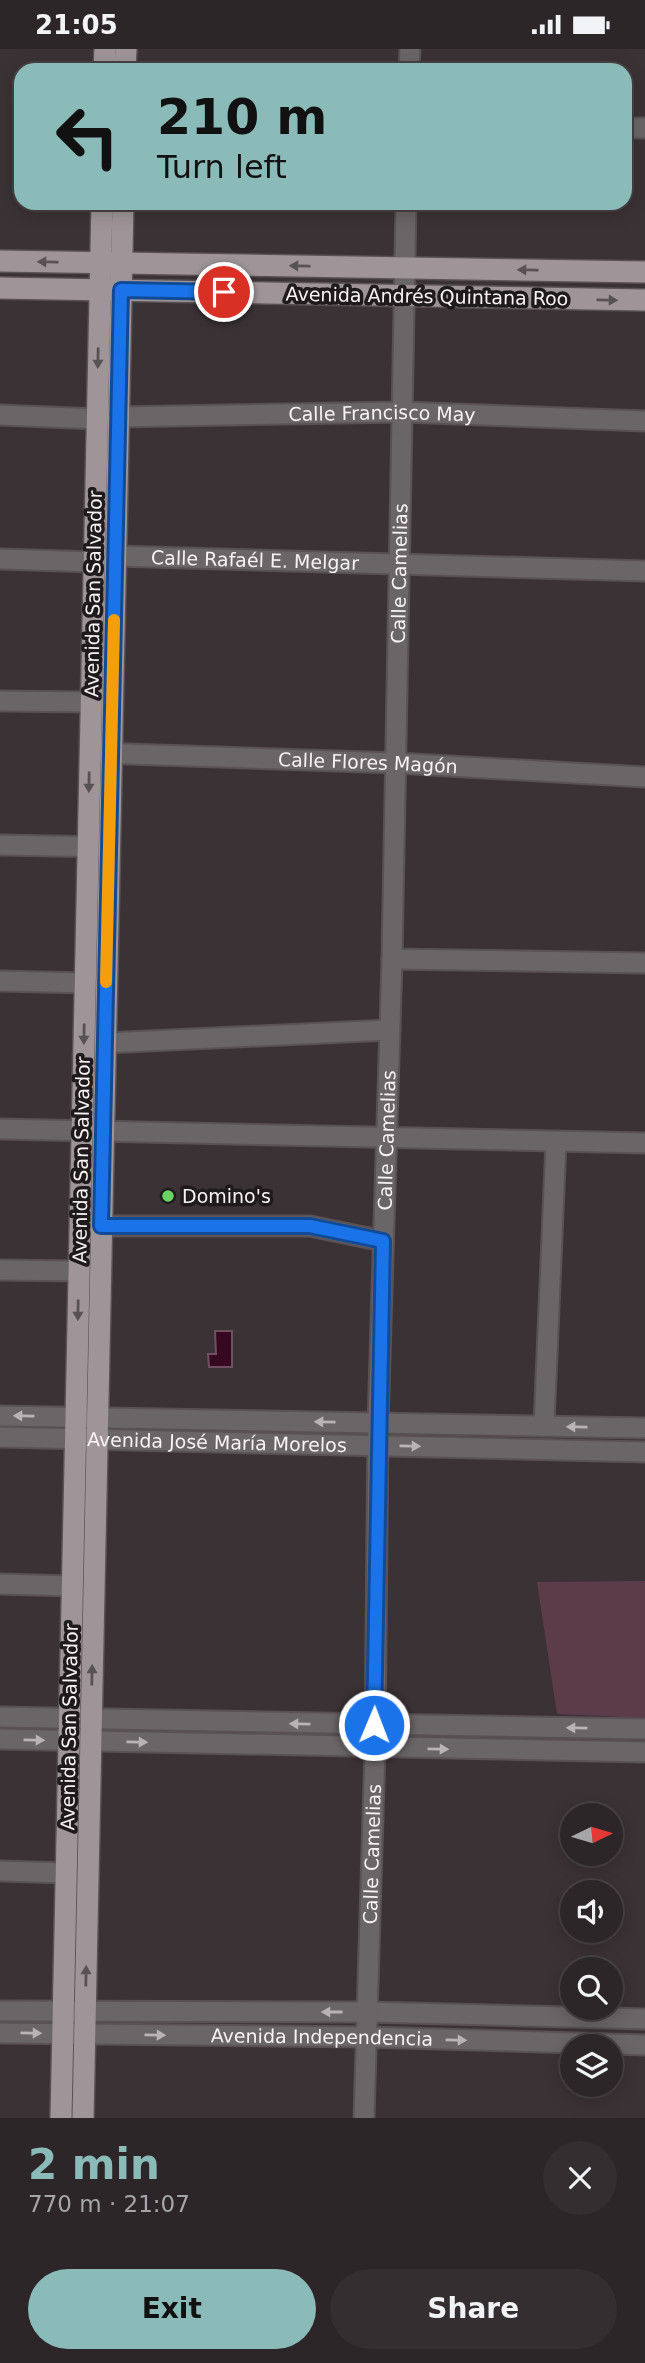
<!DOCTYPE html>
<meta charset="utf-8">
<style>
:root{--surface:#2c2628;--page:#342e30;--text:#f1f3f6;--muted:#a6a5a8;--line:#484345;--accent:#8bbbb9}
body{margin:0;font-family:"DejaVu Sans",sans-serif;background:var(--page);color:var(--text);height:100vh;display:flex;flex-direction:column;font-size:26px;white-space:nowrap}
*{box-sizing:border-box;margin:0}
p{font-size:23px;color:var(--muted)}
.icon{flex:none;width:38px;height:38px;fill:none;stroke:currentColor;stroke-width:2;stroke-linecap:round;stroke-linejoin:round}
.map{position:relative;height:2069px;overflow:hidden}
.drawer{display:flex;flex-direction:column;background:var(--surface);flex:1}
.drawer>*{flex:none}
.guide{position:absolute;left:14px;top:14px;width:618px;height:147px;border-radius:21px;box-shadow:0 4px 18px #0003,0 0 0 2px var(--line);background:#8bbbb9;color:#111;overflow:hidden}
.needle{width:46px;rotate:85deg}
.controls{position:absolute;left:560px;top:1754px;display:grid;gap:14px}
.controls a{display:grid;place-items:center;width:63px;height:63px;border-radius:50%;background:var(--surface);box-shadow:0 4px 18px #0003,0 0 0 2px var(--line);font-size:35px}
.pin{position:absolute;display:grid;place-items:center;width:60px;height:60px;color:#fff;margin:-30px;border:4px solid #fff;border-radius:50%;box-shadow:0 2px 7px #0007}
.me{position:absolute;width:77px;margin:-38px;rotate:1deg;stroke-linejoin:round;filter:drop-shadow(0 0 5px #0008)}
.turn{display:flex;align-items:center;gap:24px;height:147px;padding:0 28px;font-size:32px}
.turn .icon{width:91px;height:91px;stroke-width:2.5}
.turn b{display:block;font-size:49px;line-height:60px}
.round{display:grid;place-items:center;flex:none;width:74px;height:74px;border-radius:37px;background:var(--page)}
.overview{display:flex;align-items:center;justify-content:space-between;height:119px;padding:0 28px}
h1{font-size:42px;font-weight:600;line-height:52px;color:var(--accent)}
.primary-button{display:flex;gap:14px;margin-top:auto;padding:14px 28px}
.primary-button a{flex:1;height:80px;border-radius:42px;background:var(--accent);color:#111;font-size:28px;font-weight:600;line-height:80px;text-align:center}
.primary-button a+a{background:var(--page);color:var(--text)}
.status{display:flex;justify-content:space-between;align-items:center;height:49px;padding:0 35px;background:var(--surface);direction:ltr}
.status svg{height:19px;fill:currentColor}
.map>svg:first-child{display:block}
.green{fill:#5d3c4a}
.water{fill:#360921;stroke:#704f60;stroke-width:2}
.lines{fill:none;stroke-linecap:round;stroke-linejoin:round}
.minor-casing{stroke:#595154;stroke-width:23}
.major-casing{stroke:#595154;stroke-width:24}
.minor{stroke:#6a6567;stroke-width:19}
.major{stroke:#9f9598;stroke-width:21}
.oneway{fill:#595254}
.oneway2{fill:#b8b3b5}
.route-casing{stroke:#114b97;stroke-width:18}
.route{stroke:#1a73e8;stroke-width:12}
.slow{stroke:#f59e0b;stroke-width:12}
.poi-dot{fill:#6ad364;stroke:#1f1b1d;stroke-width:2.5}
.labels{text-anchor:middle;stroke-width:7;stroke-linejoin:round;paint-order:stroke}
.street-label{font-size:19px;fill:#f8f2f4;stroke:#1f1b1d}
.poi-label{font-size:19px;fill:#f8f2f4;stroke:#1f1b1d;text-anchor:start}
</style>
<div class="status"><b>21:05</b><svg viewBox="0 0 49 12"><path d="M0 12V9h3v3zM5 12V6h3v6zM10 12V3h3v9zM15 12V0h3v12zM26 1h20v11H26zM47 4h2v5h-2z"/></svg></div>
<div class="map">
<svg width="645" height="2069" viewBox="0 0 645 2069">
<rect width="100%" height="100%" fill="#3b3235"/>
<polygon class="green" points="645,1532 645,1669 557,1665 537,1533"/>
<polygon class="water" points="215,1282 232,1282 232,1318 209,1318 208,1305 216,1305"/>
<g class="lines">
<g class="minor-casing">
<g id="minor">
<polyline points="409,21 410,0"/>
<polyline points="625,79 645,79"/>
<polyline points="0,366 97,370"/>
<path id="s1" d="M 118,368 L 403,363 L 645,372"/>
<path id="s2" d="M 115,507 L 645,522"/>
<polyline points="0,510 94,513"/>
<polyline points="0,652 91,653"/>
<path id="s3" d="M 97,704 L 396,714 L 645,728"/>
<polyline points="0,796 109,798"/>
<polyline points="392,910 645,914"/>
<polyline points="0,932 85,934"/>
<polyline points="105,994 390,981"/>
<polyline points="0,1080 645,1094"/>
<polyline points="101,1177 310,1177 383,1192"/>
<polyline points="0,1221 79,1222"/>
<polyline points="0,1367 645,1379"/>
<polyline points="544,1377 556,1093"/>
<path id="s4" d="M 0,1388 L 645,1403"/>
<polyline points="0,1535 72,1537"/>
<polyline points="0,1668 645,1680"/>
<polyline points="0,1690 645,1703"/>
<polyline points="0,1822 66,1824"/>
<polyline points="0,1962 368,1963 645,1970"/>
<path id="s5" d="M 0,1984 L 367,1988 L 645,1996"/>
<path id="s6" d="M 364,2069 L 375,1699 L 378,1374 L 392,910 L 406,154"/>
</g>
</g>
<g class="major-casing">
<g id="major">
<polyline points="104,21 105,0"/>
<polyline points="125,21 126,0"/>
<polyline points="0,212 645,223"/>
<polyline points="0,239 645,251"/>
<polyline points="61,2069 102,154"/>
<polyline points="83,2069 123,154"/>
</g>
</g>
<use href="#minor" class="minor"/>
<use href="#major" class="major"/>
</g>
<defs><path id="oneway-solid" d="M-6-.8H1V-3.2L6.5 0L1 3.2V.8H-6Z" transform="scale(1.75)"/></defs>
<g class="oneway">
<use href="#oneway-solid" transform="translate(48 213) rotate(-179)"/>
<use href="#oneway-solid" transform="translate(300 217) rotate(-179)"/>
<use href="#oneway-solid" transform="translate(528 221) rotate(-179)"/>
<use href="#oneway-solid" transform="translate(607 251) rotate(1)"/>
<use href="#oneway-solid" transform="translate(98 309) rotate(91)"/>
<use href="#oneway-solid" transform="translate(89 733) rotate(91)"/>
<use href="#oneway-solid" transform="translate(84 985) rotate(91)"/>
<use href="#oneway-solid" transform="translate(78 1261) rotate(91)"/>
<use href="#oneway-solid" transform="translate(92 1626) rotate(-89)"/>
<use href="#oneway-solid" transform="translate(86 1927) rotate(-89)"/>
</g>
<g class="oneway2">
<use href="#oneway-solid" transform="translate(24 1367) rotate(-179)"/>
<use href="#oneway-solid" transform="translate(325 1373) rotate(-179)"/>
<use href="#oneway-solid" transform="translate(577 1378) rotate(-179)"/>
<use href="#oneway-solid" transform="translate(410 1397) rotate(1)"/>
<use href="#oneway-solid" transform="translate(300 1675) rotate(-179)"/>
<use href="#oneway-solid" transform="translate(577 1679) rotate(-179)"/>
<use href="#oneway-solid" transform="translate(34 1691) rotate(1)"/>
<use href="#oneway-solid" transform="translate(137 1693) rotate(1)"/>
<use href="#oneway-solid" transform="translate(438 1700) rotate(1)"/>
<use href="#oneway-solid" transform="translate(332 1963) rotate(-180)"/>
<use href="#oneway-solid" transform="translate(31 1984) rotate(1)"/>
<use href="#oneway-solid" transform="translate(155 1986) rotate(1)"/>
<use href="#oneway-solid" transform="translate(456 1991) rotate(1)"/>
</g>
<g class="lines">
<g class="route-casing">
<polyline id="route" points="224,243 121,241 101,1177 310,1177 383,1192 374,1676"/>
</g>
<use href="#route" class="route"/>
<polyline class="slow" points="106,933 114,571"/>
</g>
<circle class="poi-dot" cx="168" cy="1147" r="7"/>
<g class="labels">
<g class="street-label">
<text transform="translate(427 247) rotate(1)" y="7">Avenida Andrés Quintana Roo</text>
<text dy="7" stroke="none"><textPath href="#s1" startOffset="264">Calle Francisco May</textPath></text>
<text dy="7" stroke="none"><textPath href="#s2" startOffset="140">Calle Rafaél E. Melgar</textPath></text>
<text dy="7" stroke="none"><textPath href="#s6" startOffset="1545">Calle Camelias</textPath></text>
<text transform="translate(93 545) rotate(-89)" y="7">Avenida San Salvador</text>
<text dy="7" stroke="none"><textPath href="#s3" startOffset="271">Calle Flores Magón</textPath></text>
<text dy="7" stroke="none"><textPath href="#s6" startOffset="978">Calle Camelias</textPath></text>
<text transform="translate(81 1111) rotate(-89)" y="7">Avenida San Salvador</text>
<text dy="7" stroke="none"><textPath href="#s4" startOffset="217">Avenida José María Morelos</textPath></text>
<text transform="translate(69 1678) rotate(-89)" y="7">Avenida San Salvador</text>
<text dy="7" stroke="none"><textPath href="#s6" startOffset="264">Calle Camelias</textPath></text>
<text dy="7" stroke="none"><textPath href="#s5" startOffset="322">Avenida Independencia</textPath></text>
</g>
<g class="poi-label">
<text x="182" y="1154">Domino's</text>
</g>
</g>
</svg>
<div class="controls">
<a><svg class="needle" viewBox="-14 -14 28 28"><path d="M0-13l5 13h-10z" fill="#e53935"/><path d="M0 13l5-13h-10z" fill="#a6a5a8"/></svg></a>
<a><svg class="icon" aria-label="sound" viewBox="0 0 24 24"><path d="M4 9h4l5-4v14l-5-4H4zM17 9q2 3 0 6"/></svg></a>
<a><svg class="icon" aria-label="search" viewBox="0 0 24 24"><circle cx="10" cy="10" r="6"/><path d="M15 15l6 6"/></svg></a>
<a><svg class="icon" aria-label="layers" viewBox="0 0 24 24"><path d="M12 4l9 5-9 5-9-5zM3 14l9 5 9-5"/></svg></a>
</div>
<div class="pin" style="left:224px;top:243px;background:#d93025"><svg class="icon" aria-label="arrive" viewBox="0 0 24 24"><path d="M6 21V4h12l-3 4 3 4H6"/></svg></div>
<svg class="me" style="left:374px;top:1676px" viewBox="-20 -20 40 40"><circle r="17" fill="#1a73e8" stroke="#fff" stroke-width="3"/><path d="M0-11L8 9 0 5-8 9z" fill="#fff"/></svg>
<div class="guide">
<div class="turn"><svg class="icon" aria-label="left" viewBox="0 0 24 24"><path d="M17 20v-9H6M10 6l-5 5 5 5"/></svg><div><b>210 m</b>Turn left</div></div>
</div>
</div>
<section class="drawer">
<div class="overview"><div><h1>2 min</h1><p>770 m · 21:07</p></div><a class="round"><svg class="icon" aria-label="close" viewBox="0 0 24 24"><path d="M6 6l12 12M18 6L6 18"/></svg></a></div>
<div class="primary-button"><a>Exit</a><a>Share</a></div>
</section>
